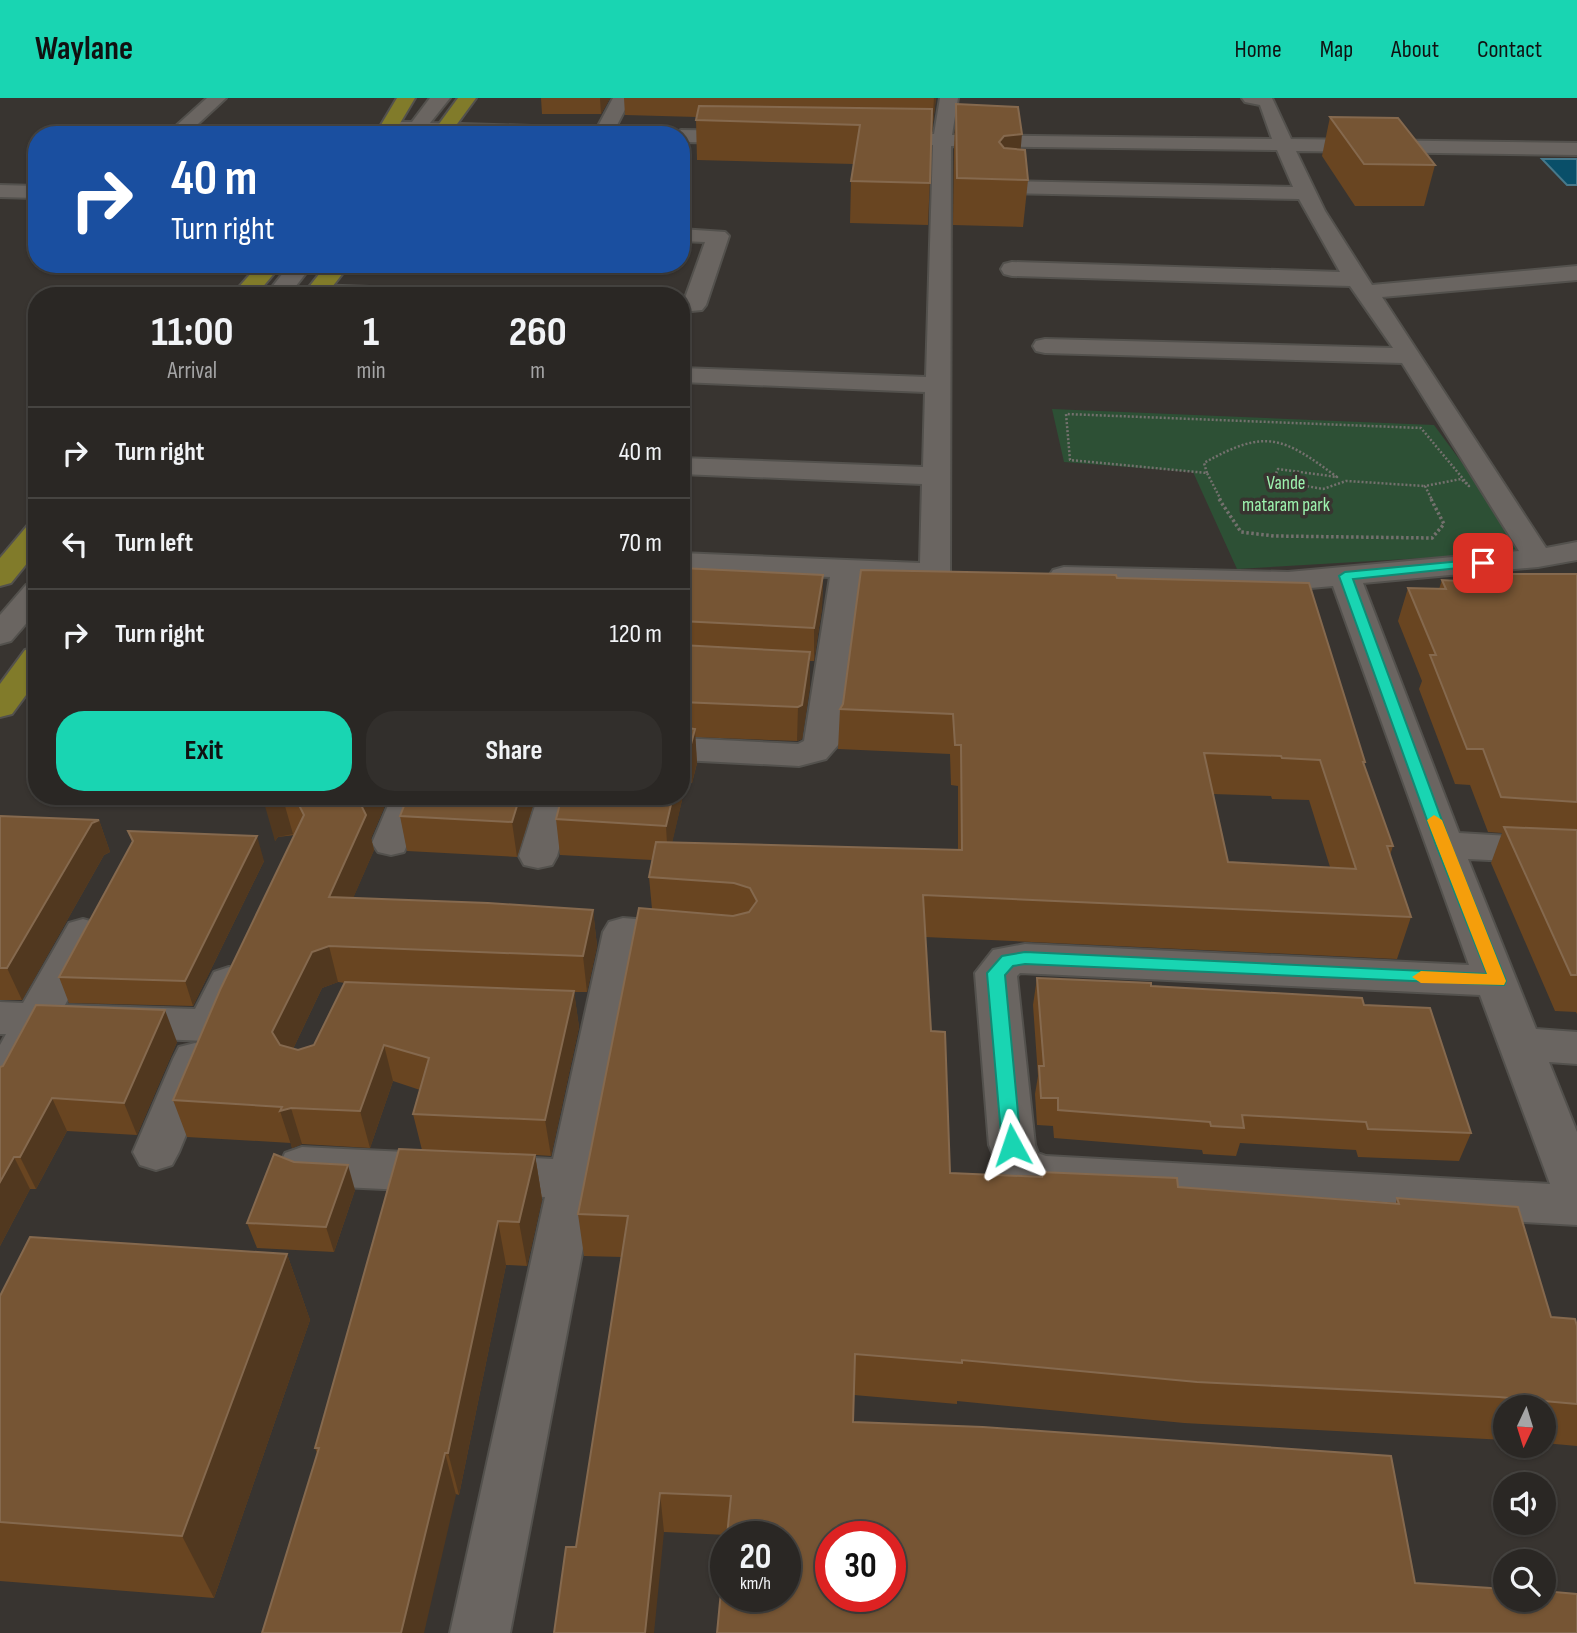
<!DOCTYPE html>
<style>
:root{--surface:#2a2724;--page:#322f2c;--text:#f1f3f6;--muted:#a5a5a6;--line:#464441;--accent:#19d5b2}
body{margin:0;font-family:"Sofia Sans Condensed",sans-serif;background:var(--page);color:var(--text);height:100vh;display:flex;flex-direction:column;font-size:26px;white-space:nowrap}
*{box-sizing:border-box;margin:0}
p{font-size:23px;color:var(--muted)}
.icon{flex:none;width:38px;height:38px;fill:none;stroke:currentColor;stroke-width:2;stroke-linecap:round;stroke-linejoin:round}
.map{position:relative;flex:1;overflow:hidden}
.details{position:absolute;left:28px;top:189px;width:662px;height:518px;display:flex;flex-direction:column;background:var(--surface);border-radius:28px;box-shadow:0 2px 5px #0004,0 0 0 2px var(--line)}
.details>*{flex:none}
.top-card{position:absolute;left:28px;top:28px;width:662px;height:147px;border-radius:28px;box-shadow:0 2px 5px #0004,0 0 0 2px var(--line);background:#1a4fa0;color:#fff;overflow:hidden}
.needle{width:46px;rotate:184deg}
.fabs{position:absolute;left:1493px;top:1297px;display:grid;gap:14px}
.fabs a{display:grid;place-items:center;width:63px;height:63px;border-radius:50%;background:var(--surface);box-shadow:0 2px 5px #0004,0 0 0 2px var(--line);font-size:35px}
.speed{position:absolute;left:710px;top:1423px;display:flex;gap:14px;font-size:35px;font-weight:700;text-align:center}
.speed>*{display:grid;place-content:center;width:91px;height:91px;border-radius:50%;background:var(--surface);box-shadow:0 2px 5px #0004,0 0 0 2px var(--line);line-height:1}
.speed small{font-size:18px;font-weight:400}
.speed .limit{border:10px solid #d22;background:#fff;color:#111}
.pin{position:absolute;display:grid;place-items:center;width:60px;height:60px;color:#fff;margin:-30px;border-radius:14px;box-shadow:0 4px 10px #0006}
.me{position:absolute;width:77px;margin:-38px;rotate:355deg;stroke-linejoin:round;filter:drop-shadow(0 0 5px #0008)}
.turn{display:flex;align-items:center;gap:24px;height:147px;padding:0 28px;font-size:32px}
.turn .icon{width:91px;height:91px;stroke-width:2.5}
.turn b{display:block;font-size:49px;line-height:60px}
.eta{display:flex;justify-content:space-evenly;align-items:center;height:119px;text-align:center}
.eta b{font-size:42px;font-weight:700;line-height:49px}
.cta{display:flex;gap:14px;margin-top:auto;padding:14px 28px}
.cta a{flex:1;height:80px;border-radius:28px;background:var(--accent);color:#111;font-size:28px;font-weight:700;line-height:80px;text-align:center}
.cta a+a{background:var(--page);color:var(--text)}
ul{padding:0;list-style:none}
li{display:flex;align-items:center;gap:21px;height:91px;padding:0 28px;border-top:2px solid var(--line)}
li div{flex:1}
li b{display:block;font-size:26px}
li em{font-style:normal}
header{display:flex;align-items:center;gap:42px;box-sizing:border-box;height:98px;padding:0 35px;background:var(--accent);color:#111}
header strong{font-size:33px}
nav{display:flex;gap:38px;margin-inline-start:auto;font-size:24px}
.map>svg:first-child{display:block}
.green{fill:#2d5035}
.water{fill:#094f69;stroke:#48788a;stroke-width:2}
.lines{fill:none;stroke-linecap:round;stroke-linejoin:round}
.minor-casing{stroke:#53514d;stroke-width:4}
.major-casing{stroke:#53514d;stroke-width:4}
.path-far1{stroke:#74716e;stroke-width:2.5;stroke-dasharray:2 2;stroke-linecap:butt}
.path{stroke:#74716e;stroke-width:3.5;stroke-dasharray:2.5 2.5;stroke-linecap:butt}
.minor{fill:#6a6561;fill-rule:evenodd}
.major{fill:#817b2a;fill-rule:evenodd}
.wall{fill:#694521;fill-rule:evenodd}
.shaded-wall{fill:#51381f}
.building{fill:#765534;stroke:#85694e;stroke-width:2;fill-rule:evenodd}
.route{fill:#19d5b2;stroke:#108a74;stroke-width:2}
.slow{fill:#f59e0b}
.labels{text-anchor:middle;stroke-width:7;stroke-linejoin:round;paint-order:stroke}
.far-park-label{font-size:19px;fill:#9df2ae;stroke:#383430}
</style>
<header>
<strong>Waylane</strong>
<nav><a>Home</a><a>Map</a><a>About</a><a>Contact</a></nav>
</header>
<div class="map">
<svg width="1577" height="1535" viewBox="0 0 1577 1535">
<rect width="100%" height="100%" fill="#383430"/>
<polygon class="green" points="1052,311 1434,327 1528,454 1237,471 1193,374 1064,364"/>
<polygon class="water" points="1542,61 1577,61 1577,87 1567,87"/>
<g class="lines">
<g class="minor-casing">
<g id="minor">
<polygon points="207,0 226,0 186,37 166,37"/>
<polygon points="430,0 450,0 430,25 597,30 613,0 631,0 615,31 640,32 649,37 404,37 405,35 383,33 380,29 389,24 412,24"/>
<path d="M 940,0 L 958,0 L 952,37 L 1272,41 L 1260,7 L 1245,4 L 1242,0 L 1272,0 L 1291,41 L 1577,45 L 1577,57 L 1296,53 L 1325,113 L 1372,187 L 1577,168 L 1577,182 L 1382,199 L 1546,450 L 1577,444 L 1577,462 L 1538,469 L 1363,485 L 1459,735 L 1577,742 L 1577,766 L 1468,761 L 1536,931 L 1577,934 L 1577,966 L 1549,964 L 1577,1034 L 1577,1127 L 1041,1096 L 1003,1080 L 989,1047 L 975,875 L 993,852 L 1025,846 L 1469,867 L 1333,488 L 1288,492 L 1064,487 L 1053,484 L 1049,478 L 1053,472 L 1064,469 L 1288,474 L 1519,453 L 1402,265 L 1045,255 L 1036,253 L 1033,248 L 1036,243 L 1045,241 L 1393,250 L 1350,188 L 1012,178 L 1004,176 L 1001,171 L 1004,166 L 1012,164 L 1340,174 L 1299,101 L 1008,95 L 1001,93 L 998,89 L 1001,85 L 1008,83 L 1293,89 L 1277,52 L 951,48 L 950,475 L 946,481 L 935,484 L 861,481 L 839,646 L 826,661 L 799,668 L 681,662 L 681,640 L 798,646 L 804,643 L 830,479 L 681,473 L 681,455 L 920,465 L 922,386 L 681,376 L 681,360 L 923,369 L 925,294 L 681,284 L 681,270 L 926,279 L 933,47 L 879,47 L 870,41 L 879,35 L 934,36 ZM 1020,875 L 1480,897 L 1550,1086 L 1046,1058 L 1038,1055 L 1035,1047 L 1017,878 Z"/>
<polygon points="681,32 749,33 758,39 749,45 681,44 681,37 673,37"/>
<polygon points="0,87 37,88 37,100 0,99"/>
<polygon points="681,131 725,134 729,138 706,207 702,212 681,214 681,200 685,200 705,144 681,143"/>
<polygon points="290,166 313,166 288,198 265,198"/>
<polygon points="316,187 423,191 431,193 434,198 307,198 305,194 308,189"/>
<polygon points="37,485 37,513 11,543 0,546 0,517 26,487"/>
<polygon points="392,698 428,698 404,754 391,757 378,754 372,745"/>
<polygon points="538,698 574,698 557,758 552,767 538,770 524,767 519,758"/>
<polygon points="623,820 686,825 700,829 706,839 700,849 686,853 640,849 510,1535 450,1535 545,1099 302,1087 285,1081 279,1068 285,1055 302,1049 553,1061 603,834 609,824"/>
<polygon points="83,821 97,825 103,835 65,907 195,911 214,874 229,869 244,874 250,884 224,938 209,943 49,937 16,999 0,1004 0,947 6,936 0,936 0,904 23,905 69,825"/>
<polygon points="195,945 211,949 217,961 179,1054 172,1067 156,1072 140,1067 133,1054 173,961 179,949"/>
</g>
</g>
<g class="major-casing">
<g id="major">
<polygon points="397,0 415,0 393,37 375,37"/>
<polygon points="458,0 476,0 449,37 431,37"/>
<polygon points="259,166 282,166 255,198 231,198"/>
<polygon points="327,166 350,166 325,198 302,198"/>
<polygon points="37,425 37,453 11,485 0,488 0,460 27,428"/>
<polygon points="37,549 37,582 12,616 0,619 0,586 25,552"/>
</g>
</g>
<g class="path-far1">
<path d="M 1207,375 L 1204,365 C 1266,330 1283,339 1337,379 L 1278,371 L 1273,382 L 1323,391 L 1346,383 L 1425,388"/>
<polyline points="1221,402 1207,375 1070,362 1066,316 1421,330 1469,388 1461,381 1425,388 1432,402"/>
</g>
<polyline class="path" points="1219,401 1241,434 1274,438 1432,440 1444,426 1431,401"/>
<use href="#minor" class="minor"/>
<use href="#major" class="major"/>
</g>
<g class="wall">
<polygon points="541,0 610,0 601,16 542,16"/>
<polygon points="624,0 936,0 932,33 928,127 850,125 851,83 854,66 697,62 696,22 697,19 625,17"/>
<polygon points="956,6 1021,52 1028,82 1023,129 953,127 954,50"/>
<polygon points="1330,19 1435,67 1424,108 1355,108 1322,58"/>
<path d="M 681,470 L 823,477 L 822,510 L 814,563 L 810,563 L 810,588 L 802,641 L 797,643 L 695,639 L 697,665 L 692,685 L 686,685 L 672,744 L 958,752 L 958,688 L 951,687 L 950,656 L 838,651 L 840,611 L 1117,480 L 1365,664 L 1364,667 L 1393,748 L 1390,757 L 1411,819 L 1397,861 L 925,839 L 931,933 L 950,1075 L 1041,1078 L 1041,1074 L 1178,1089 L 1396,1105 L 1397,1100 L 1551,1219 L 1577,1228 L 1577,1348 L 1544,1345 L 1544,1309 L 1505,1309 L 1505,1342 L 1184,1325 L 957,1303 L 957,1306 L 854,1297 L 727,1437 L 664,1434 L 576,1449 L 621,1159 L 584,1158 L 578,1116 L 652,811 L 649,779 L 652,762 L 560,757 L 556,721 L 681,698 ZM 1213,696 L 1271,698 L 1272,701 L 1309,702 L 1330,769 L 1228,764 Z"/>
<polygon points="1474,476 1577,476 1577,916 1576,914 1555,913 1491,765 1502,735 1488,734 1470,687 1455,686 1419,591 1422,583 1398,523 1408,490 1439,491 1442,482 1472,483"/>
<path d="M 270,698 L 389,698 L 371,740 L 374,752 L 353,800 L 593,812 L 597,848 L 587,894 L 574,894 L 579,929 L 551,1058 L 535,1057 L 542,1101 L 527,1168 L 506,1167 L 459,1397 L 317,1355 L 315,1350 L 422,1052 L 413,1016 L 420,992 L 393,983 L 370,1050 L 302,1046 L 292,1050 L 291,1045 L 187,1039 L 173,1002 L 295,737 L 278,739 L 275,743 ZM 338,884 L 345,885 L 314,947 L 298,952 L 293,951 L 322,890 Z"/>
<polygon points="536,698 517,759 407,753 400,718"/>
<polygon points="0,718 99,722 110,754 104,757 22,902 0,902"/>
<polygon points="128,733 264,763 193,908 69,905 59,879 132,744"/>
<polygon points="1037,880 1151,888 1364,907 1471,1035 1459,1063 1358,1059 1356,1052 1240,1045 1236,1058 1203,1056 1202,1052 1054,1040 1053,1028 1037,1027 1035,996 1038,978 1033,907"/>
<polygon points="177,944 137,1037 67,1033 36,1091 30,1091 0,1148 0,969"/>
<polygon points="355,1092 334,1154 257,1150 247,1125"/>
<polygon points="287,1156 310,1222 214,1500 0,1483 0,1198"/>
</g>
<g class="shaded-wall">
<polygon points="600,0 610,0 601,16"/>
<polygon points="934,0 936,0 932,33"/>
<polygon points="1022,36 1018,81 999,44 1004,38"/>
<polygon points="823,477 822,510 814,563 814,530"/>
<polygon points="810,554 810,588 802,641 797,643 798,609"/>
<polygon points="695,631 697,665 692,685 690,650"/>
<polygon points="685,650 686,685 668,763 666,728 673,698 681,698 681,666"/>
<polygon points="366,698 389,698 371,740 374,752 338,835 329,799"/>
<polygon points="520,698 536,698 517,759 512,724"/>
<polygon points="283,701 293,736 278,739 275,743 265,708 269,704"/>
<polygon points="99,722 110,754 104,757 22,902 7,870 92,725"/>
<polygon points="257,738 264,763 193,908 185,883"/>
<polygon points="593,812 597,848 587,894 583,858"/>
<polygon points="329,848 338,884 322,890 284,970 272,934 312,854"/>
<polygon points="574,893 579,929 551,1058 545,1022"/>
<polygon points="165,912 177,944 137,1037 124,1005"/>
<polygon points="384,947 393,983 370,1050 360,1013"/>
<polygon points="52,1000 67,1033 36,1091 20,1059"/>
<polygon points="291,1010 302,1046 292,1050 280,1013"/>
<polygon points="535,1057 542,1101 527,1168 519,1124"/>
<polygon points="14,1059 30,1091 0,1148 0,1084"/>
<polygon points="348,1067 355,1092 334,1154 326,1129"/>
<polygon points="498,1123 506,1167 459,1397 448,1355"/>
<polygon points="287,1156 310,1222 214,1500 182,1438"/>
<polygon points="445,1355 456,1397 424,1535 401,1535"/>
<polygon points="660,1395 664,1434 654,1535 645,1535"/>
</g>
<g class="building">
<polygon points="956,6 1018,9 1022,36 1004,38 999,44 1004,50 1025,52 1028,82 957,80"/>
<polygon points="699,8 932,11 930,85 851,83 860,27 696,22"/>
<polygon points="1330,19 1398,20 1435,67 1364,66"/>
<polygon points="546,189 615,190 614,194 669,195 668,198 542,198"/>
<polygon points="681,470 823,477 814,530 681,523"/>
<path d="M 861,472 L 1116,477 L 1117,480 L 1309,485 L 1365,664 L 1363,664 L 1393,748 L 1387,748 L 1411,819 L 923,797 L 931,933 L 945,934 L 950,1075 L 1042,1079 L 1041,1074 L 1177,1080 L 1178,1089 L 1399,1106 L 1397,1100 L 1518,1109 L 1551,1219 L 1575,1221 L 1577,1228 L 1577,1306 L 1499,1299 L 1197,1284 L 962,1262 L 962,1265 L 855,1256 L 853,1324 L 983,1329 L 1391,1358 L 1415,1485 L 1505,1491 L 1505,1502 L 1544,1502 L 1544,1493 L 1577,1496 L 1577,1535 L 717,1535 L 726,1441 L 726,1498 L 786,1498 L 786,1438 L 727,1438 L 731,1398 L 660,1395 L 645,1535 L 554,1535 L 566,1449 L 576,1449 L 628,1118 L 578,1116 L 639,810 L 733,818 L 749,814 L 757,803 L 750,790 L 734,785 L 649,779 L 656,744 L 962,752 L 961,647 L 955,647 L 953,616 L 840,611 L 843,606 ZM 1204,655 L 1281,658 L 1282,660 L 1320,662 L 1356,771 L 1228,764 ZM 831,1438 L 891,1438 L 891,1498 L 831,1498 Z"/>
<polygon points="1474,476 1577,476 1577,704 1501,699 1483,651 1467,651 1430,557 1436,557 1408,490 1446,491 1442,482 1478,484"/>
<polygon points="681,547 810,554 802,607 798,609 681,604"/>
<polygon points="681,629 695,631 690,650 685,650 681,666"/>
<polygon points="270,698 366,698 362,709 366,717 329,799 488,805 593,812 583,858 329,848 312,854 272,934 280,947 298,952 314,947 345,884 574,893 545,1022 413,1016 429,960 384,947 360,1013 291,1010 280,1013 282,1009 173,1002 220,892 304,717 298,705 283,701 269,704 265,708"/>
<polygon points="408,698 520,698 512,724 400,718"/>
<polygon points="562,698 673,698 666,728 556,721"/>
<polygon points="0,718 99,722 92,725 7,870 0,870"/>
<polygon points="1504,729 1577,732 1577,877 1571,877"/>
<polygon points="128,733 257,738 185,883 59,879 133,743"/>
<polygon points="1037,880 1151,885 1151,888 1362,900 1364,907 1430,910 1471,1035 1368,1031 1366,1024 1242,1017 1244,1030 1211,1028 1210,1024 1058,1012 1058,1000 1041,1000 1039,968 1044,968"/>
<polygon points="36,907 165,912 124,1005 52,1000 20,1059 14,1059 0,1084 0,969 3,968"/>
<polygon points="399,1051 535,1057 519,1124 498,1123 448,1355 445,1355 401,1535 262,1535 319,1350 315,1350"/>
<polygon points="274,1056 294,1064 348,1067 326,1129 247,1125"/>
<polygon points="30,1139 287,1156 182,1438 0,1424 0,1198"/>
</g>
<polygon class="route" points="1483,461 1487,462 1487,467 1353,481 1451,747 1506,883 1504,887 1025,866 1013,868 1005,877 1021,1047 1019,1052 1012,1055 1005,1052 1002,1047 987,875 1002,858 1025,854 1487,876 1436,747 1339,478 1345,474"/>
<polygon class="slow" points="1434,717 1442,722 1506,883 1504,887 1421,885 1412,879 1421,873 1487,876 1427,722"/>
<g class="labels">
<g class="far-park-label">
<text x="1286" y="391">Vande<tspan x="1286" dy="22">mataram park</tspan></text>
</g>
</g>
</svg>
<div class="fabs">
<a><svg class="needle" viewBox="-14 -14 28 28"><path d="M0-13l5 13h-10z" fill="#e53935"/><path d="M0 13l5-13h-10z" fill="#a5a5a6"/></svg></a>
<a><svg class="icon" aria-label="sound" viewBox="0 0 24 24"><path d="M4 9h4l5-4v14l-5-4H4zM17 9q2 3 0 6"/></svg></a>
<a><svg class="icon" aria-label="search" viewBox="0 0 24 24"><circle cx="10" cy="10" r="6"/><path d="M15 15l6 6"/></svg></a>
</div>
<div class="speed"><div>20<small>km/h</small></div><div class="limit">30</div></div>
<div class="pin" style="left:1483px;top:465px;background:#d93025"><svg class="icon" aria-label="arrive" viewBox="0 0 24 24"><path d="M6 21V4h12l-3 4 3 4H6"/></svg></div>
<svg class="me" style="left:1012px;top:1047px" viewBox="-20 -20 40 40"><path d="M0-17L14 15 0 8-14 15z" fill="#19d5b2" stroke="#fff" stroke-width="4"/></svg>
<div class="top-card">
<div class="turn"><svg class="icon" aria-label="right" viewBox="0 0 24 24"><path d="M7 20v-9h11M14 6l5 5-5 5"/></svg><div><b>40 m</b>Turn right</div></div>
</div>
<section class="details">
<div class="eta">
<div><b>11:00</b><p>Arrival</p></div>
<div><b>1</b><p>min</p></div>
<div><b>260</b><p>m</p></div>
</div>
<ul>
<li><svg class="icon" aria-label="right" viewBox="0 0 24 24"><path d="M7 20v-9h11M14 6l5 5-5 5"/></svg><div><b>Turn right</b></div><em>40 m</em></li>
<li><svg class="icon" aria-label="left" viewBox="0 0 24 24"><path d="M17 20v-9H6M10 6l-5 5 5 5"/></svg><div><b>Turn left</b></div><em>70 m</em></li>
<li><svg class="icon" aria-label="right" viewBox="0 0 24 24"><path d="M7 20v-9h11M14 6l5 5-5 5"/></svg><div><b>Turn right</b></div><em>120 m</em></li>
</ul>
<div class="cta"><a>Exit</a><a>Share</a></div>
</section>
</div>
